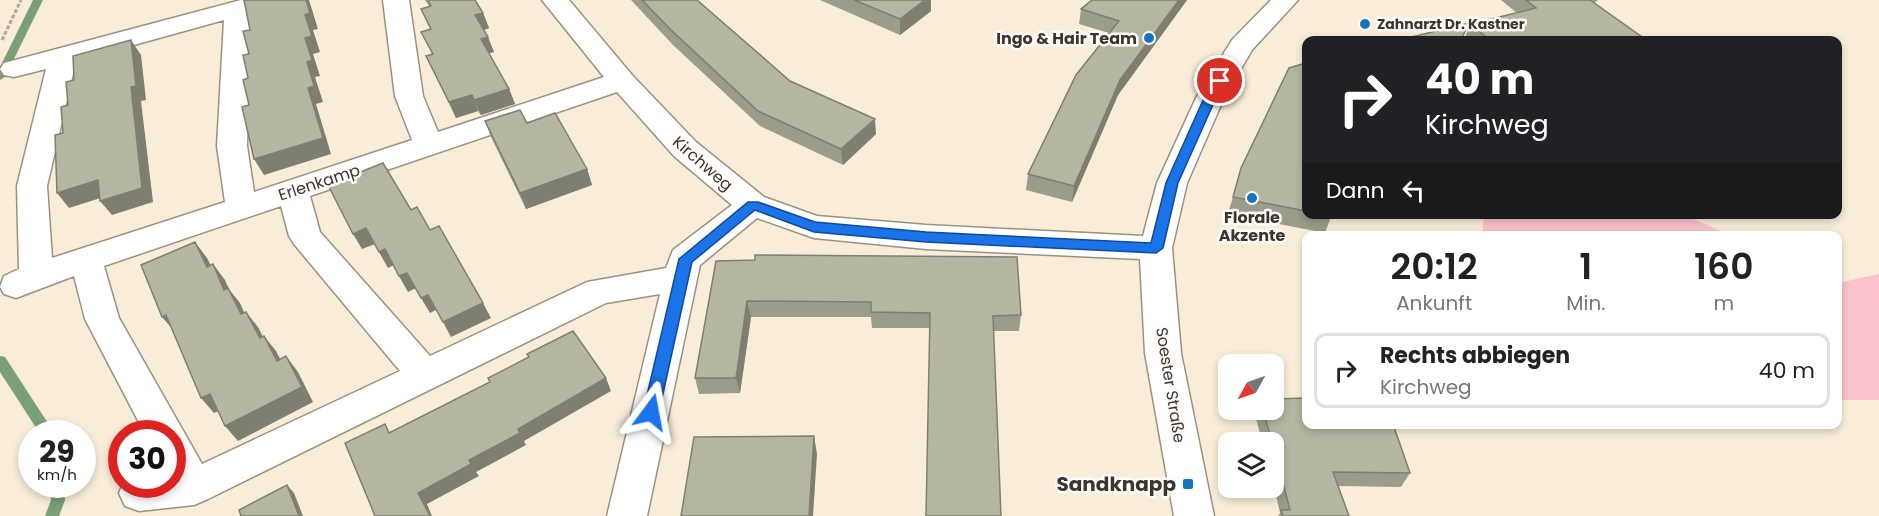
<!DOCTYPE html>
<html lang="de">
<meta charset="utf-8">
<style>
:root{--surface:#fff;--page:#f6f6f6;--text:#222;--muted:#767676;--line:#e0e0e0}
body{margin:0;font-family:Poppins,sans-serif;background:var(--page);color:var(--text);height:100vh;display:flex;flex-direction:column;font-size:22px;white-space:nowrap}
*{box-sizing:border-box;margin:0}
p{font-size:20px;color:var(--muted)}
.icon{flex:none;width:33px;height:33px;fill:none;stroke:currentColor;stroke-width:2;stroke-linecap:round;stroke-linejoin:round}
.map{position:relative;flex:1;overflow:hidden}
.panel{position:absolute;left:1302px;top:231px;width:540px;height:198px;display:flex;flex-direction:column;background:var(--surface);border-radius:12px;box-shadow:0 3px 9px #0003}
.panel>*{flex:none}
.guide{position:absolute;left:1302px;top:36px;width:540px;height:183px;border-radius:12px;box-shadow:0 3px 9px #0003;background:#202124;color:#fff;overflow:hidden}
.needle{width:39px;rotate:230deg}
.tools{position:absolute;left:1218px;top:354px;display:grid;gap:12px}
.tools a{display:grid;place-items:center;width:66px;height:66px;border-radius:12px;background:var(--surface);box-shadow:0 3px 9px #0003;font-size:30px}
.speed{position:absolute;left:18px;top:420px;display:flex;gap:12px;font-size:30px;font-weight:700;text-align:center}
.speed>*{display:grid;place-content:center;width:78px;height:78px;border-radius:50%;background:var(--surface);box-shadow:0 3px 9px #0003;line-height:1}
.speed small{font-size:15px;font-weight:400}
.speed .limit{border:9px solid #d22;background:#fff;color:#111}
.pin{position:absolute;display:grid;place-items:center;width:51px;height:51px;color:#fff;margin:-26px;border:3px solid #fff;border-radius:50%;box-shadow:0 2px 6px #0007}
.me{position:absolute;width:66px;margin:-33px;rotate:13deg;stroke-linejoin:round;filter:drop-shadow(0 0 4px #0008)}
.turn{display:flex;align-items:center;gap:21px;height:126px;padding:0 24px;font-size:27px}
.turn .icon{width:78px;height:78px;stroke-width:2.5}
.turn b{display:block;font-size:42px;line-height:51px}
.then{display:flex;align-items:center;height:57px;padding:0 24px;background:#0003;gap:12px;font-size:22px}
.eta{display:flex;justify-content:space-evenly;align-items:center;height:102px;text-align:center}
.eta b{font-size:36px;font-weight:600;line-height:42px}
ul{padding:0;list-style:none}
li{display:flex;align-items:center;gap:18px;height:75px;margin:0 12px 9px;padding:0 12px;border:3px solid var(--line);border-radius:12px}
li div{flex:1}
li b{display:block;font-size:22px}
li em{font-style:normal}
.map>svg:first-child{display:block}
.green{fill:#fbc3cc}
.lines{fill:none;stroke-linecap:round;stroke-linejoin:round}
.stream{fill:#79a078;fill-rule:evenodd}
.minor-casing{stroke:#9c9080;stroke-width:3}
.path{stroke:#b1a899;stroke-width:3;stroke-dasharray:4 2;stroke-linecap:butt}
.minor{fill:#fff;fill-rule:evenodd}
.wall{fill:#9b9d8b}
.shaded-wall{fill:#7e7f71}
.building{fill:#b4b6a2;stroke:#7e7f71;stroke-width:1.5}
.route{fill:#1a73e8;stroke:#114b97;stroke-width:1.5}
.poi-dot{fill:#1375c1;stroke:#fefbf8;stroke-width:2}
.labels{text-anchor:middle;stroke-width:5;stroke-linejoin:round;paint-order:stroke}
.far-poi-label{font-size:14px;font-weight:bold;fill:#3a352e;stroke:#fefbf8;text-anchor:start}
.poi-label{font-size:16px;font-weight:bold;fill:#3a352e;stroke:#fefbf8;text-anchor:end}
.street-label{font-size:16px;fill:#3a352e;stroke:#fefbf8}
.near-poi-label{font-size:20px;font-weight:bold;fill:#3a352e;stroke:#fefbf8;text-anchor:end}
</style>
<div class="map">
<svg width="1879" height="516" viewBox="0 0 1879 516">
<rect width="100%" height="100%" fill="#f9edda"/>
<g class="green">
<polygon points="1484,215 1684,215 1731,235 1482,235"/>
<polygon points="1879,274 1879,400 1838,400 1838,283"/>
</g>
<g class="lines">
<g class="stream">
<polygon points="33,0 43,0 5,77 0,80 0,67"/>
<polygon points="0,356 5,357 55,434 40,434 0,372"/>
<polygon points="49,484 63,484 65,500 59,516 45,516 51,500"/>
</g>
<g class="minor-casing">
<path id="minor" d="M 241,0 L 283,0 L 279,5 L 250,13 L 247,146 L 254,192 L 412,140 L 395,96 L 383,0 L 409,0 L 423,96 L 438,132 L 604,77 L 542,0 L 569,0 L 632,75 L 696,142 L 764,197 L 817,216 L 926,225 L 1143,236 L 1157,183 L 1196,98 L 1232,40 L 1271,0 L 1298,0 L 1252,50 L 1224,98 L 1187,183 L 1172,248 L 1181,353 L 1214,516 L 1174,516 L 1145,353 L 1140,259 L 926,249 L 814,238 L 757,218 L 700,265 L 647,516 L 607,516 L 660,294 L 606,303 L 208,499 L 194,505 L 139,511 L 125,506 L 119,493 L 123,484 L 172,484 L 172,434 L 145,434 L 85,319 L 74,276 L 16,298 L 4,294 L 0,287 L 4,276 L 19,269 L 17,186 L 46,69 L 14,77 L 4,75 L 0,69 L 4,63 ZM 224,20 L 217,146 L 225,202 L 52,258 L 47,186 L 76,61 ZM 617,92 L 674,156 L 732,205 L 673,250 L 666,268 L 587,282 L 430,356 L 320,232 L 310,196 ZM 281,206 L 289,236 L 294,244 L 400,371 L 202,464 L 119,318 L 104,266 Z"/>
</g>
<polyline class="path" points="2,40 21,0"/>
<use href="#minor" class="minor"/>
</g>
<g class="wall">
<polygon points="425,0 475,0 483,13 489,28 484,30 494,52 489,53 509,89 515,104 481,115 478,111 456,118 426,56 432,54 421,32 430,29 421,9 429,6"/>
<polygon points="631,0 697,0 790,81 876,134 843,165 760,126 673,45"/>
<polygon points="820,0 931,0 931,11 900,35"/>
<polygon points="1092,0 1187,0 1118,95 1072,202 1026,190 1028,174 1109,33 1079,24 1081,9"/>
<polygon points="1501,0 1598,0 1594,3 1642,37 1641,40 1464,40 1470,24 1517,13"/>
<polygon points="1306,63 1306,214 1332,214 1325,233 1228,214 1241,168"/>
<polygon points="485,121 527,123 587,169 592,185 526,209 491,137"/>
<polygon points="716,261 1021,315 1019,331 994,331 929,328 872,328 871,317 751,317 740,393 699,394 695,378"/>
<polygon points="1256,410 1274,410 1410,473 1401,487 1338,486 1349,516 1278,516 1280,513 1274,487 1274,442 1262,442 1255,414"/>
</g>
<g class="shaded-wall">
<polygon points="306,0 309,0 318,29 313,30 320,52 313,54 320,76 315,77 323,102 316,104 331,154 264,175 254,159 308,88 305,15"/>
<polygon points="925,0 931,0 931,11 900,35 900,19"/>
<polygon points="1179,0 1187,0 1118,95 1072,202 1074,186 1120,80"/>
<polygon points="483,13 489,28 481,31 475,15"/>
<polygon points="488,37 494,52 486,54 481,39"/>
<polygon points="1642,37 1641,40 1629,40"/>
<polygon points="131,40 141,55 146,100 141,101 153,202 112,215 100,201"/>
<polygon points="509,89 515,104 481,115 474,100"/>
<polygon points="472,95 478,111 456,118 449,102"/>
<polygon points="875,119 876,134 843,165 841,149"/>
<polygon points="587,169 592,185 526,209 520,193"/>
<polygon points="98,180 110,195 69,208 57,193"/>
<polygon points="366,228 375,244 362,249 353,234"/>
<polygon points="195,242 207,258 219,282 207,267"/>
<polygon points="385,249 394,265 388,268 379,252"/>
<polygon points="213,264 225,280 236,305 224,290"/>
<polygon points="407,273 416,288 408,292 399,276"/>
<polygon points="228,288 240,303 252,330 241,314"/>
<polygon points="428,295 436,310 430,313 421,298"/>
<polygon points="747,301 751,317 740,393 736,378"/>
<polygon points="483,303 491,318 451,337 443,322"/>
<polygon points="246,312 258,327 271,353 260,338"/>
<polygon points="166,315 175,332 162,317"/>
<polygon points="264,336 276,351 289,376 277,361"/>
<polygon points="286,356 298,372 313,402 238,441 225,426"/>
<polygon points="606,378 611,391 524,441 526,445 476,472 479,476 427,504 432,516 430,516 418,493 518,429"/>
<polygon points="210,394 223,409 214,413 201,398"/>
<polygon points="814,436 817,454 813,516 809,516"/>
<polygon points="287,485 294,493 303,516 299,516"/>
</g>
<g class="building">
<polygon points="244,0 306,0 310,13 305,15 312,36 305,38 312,60 307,62 314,86 308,88 323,138 254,159 242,107 249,105 243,80 248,78 243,55 249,54 243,31 250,30"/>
<polygon points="428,0 475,0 483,13 475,15 488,37 481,39 509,89 474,100 472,95 449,102 426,56 433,54 421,32 431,29 421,9 431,6"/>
<polygon points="642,0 697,0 790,81 875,119 841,149 758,111 670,29"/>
<polygon points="854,0 925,0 900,19"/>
<polygon points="1092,0 1179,0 1120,80 1074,186 1028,174 1076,75 1119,21 1081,9"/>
<polygon points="1526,0 1590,0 1642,37 1629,40 1490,40 1470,24 1536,8"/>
<polygon points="1469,23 1461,40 1399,40"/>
<polygon points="131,40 136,86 131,87 142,188 100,201 98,180 57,193 55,135 63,133 61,107 68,105 66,82 74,80 73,56"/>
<polygon points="1306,63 1306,211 1233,197 1241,168 1289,68"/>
<polygon points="520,110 527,123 555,113 587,169 520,193 485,121"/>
<polygon points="383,163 411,210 417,207 430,230 439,226 483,303 443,322 428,295 421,298 407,273 399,276 385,249 379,252 366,228 353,234 328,185"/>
<polygon points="195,242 207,267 213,264 224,290 228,288 241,314 246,312 260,338 264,336 277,361 286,356 302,387 225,426 210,394 201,398 166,315 162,317 141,265"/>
<polygon points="755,255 1017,257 1021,315 993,316 1001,516 926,516 930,313 871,312 871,302 747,301 736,378 695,378 716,261 755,260"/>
<polygon points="573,331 606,378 518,429 520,433 469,460 471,464 418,493 430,516 375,516 345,443 385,424 389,433 490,382 488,378 529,357 527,354"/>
<polygon points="1306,398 1306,424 1393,424 1410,473 1333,472 1349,516 1283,516 1281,510 1290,510 1274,448 1274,442 1272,442 1263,410 1274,410 1274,399"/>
<polygon points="814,436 809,516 681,516 694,437"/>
<polygon points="287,485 299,516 241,516 239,510"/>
</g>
<polygon class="route" points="1220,77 1226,81 1216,98 1178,183 1163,248 1156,253 926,242 814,232 755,210 692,262 659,412 656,416 651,418 646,416 643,412 679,259 748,202 758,202 815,222 926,232 1151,243 1166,183 1204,98 1216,78"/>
<g class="poi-dot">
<circle cx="1365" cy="24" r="6"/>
<circle cx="1149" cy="38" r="6"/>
<circle cx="1252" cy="198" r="6"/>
<rect x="1182" y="478" width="12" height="12" rx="3"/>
</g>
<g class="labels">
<g class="far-poi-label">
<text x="1377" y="29">Zahnarzt Dr. Kastner</text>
</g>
<g class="poi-label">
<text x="1137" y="44">Ingo &amp; Hair Team</text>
<text x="1252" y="223" text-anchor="middle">Florale<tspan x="1252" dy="18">Akzente</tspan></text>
</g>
<g class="street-label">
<text transform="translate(703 163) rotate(41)" y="6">Kirchweg</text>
<text transform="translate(319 182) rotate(-18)" y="6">Erlenkamp</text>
<text transform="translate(1171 385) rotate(81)" y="6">Soester Straße</text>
</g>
<g class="near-poi-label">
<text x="1176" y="491">Sandknapp</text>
</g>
</g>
</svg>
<div class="tools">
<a><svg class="needle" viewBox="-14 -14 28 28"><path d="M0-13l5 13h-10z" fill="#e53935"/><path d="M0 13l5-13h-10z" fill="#767676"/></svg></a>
<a><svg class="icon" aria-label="layers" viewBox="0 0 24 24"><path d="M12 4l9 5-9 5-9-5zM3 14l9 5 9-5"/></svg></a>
</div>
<div class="speed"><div>29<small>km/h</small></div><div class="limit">30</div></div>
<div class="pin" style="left:1220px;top:81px;background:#d93025"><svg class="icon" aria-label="arrive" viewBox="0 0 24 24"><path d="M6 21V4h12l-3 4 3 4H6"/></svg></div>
<svg class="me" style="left:651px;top:412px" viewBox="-20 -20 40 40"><path d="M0-17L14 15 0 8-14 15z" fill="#1a73e8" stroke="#fff" stroke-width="4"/></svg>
<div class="guide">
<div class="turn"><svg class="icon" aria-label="right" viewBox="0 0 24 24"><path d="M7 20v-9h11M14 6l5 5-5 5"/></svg><div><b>40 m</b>Kirchweg</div></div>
<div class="then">Dann<svg class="icon" aria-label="left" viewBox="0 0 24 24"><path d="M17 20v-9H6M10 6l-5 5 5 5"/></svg></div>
</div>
<section class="panel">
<div class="eta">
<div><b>20:12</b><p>Ankunft</p></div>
<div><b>1</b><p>Min.</p></div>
<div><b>160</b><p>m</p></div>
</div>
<ul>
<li><svg class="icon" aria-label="right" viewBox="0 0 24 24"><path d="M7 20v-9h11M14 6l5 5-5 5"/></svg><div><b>Rechts abbiegen</b><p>Kirchweg</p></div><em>40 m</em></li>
</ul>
</section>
</div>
